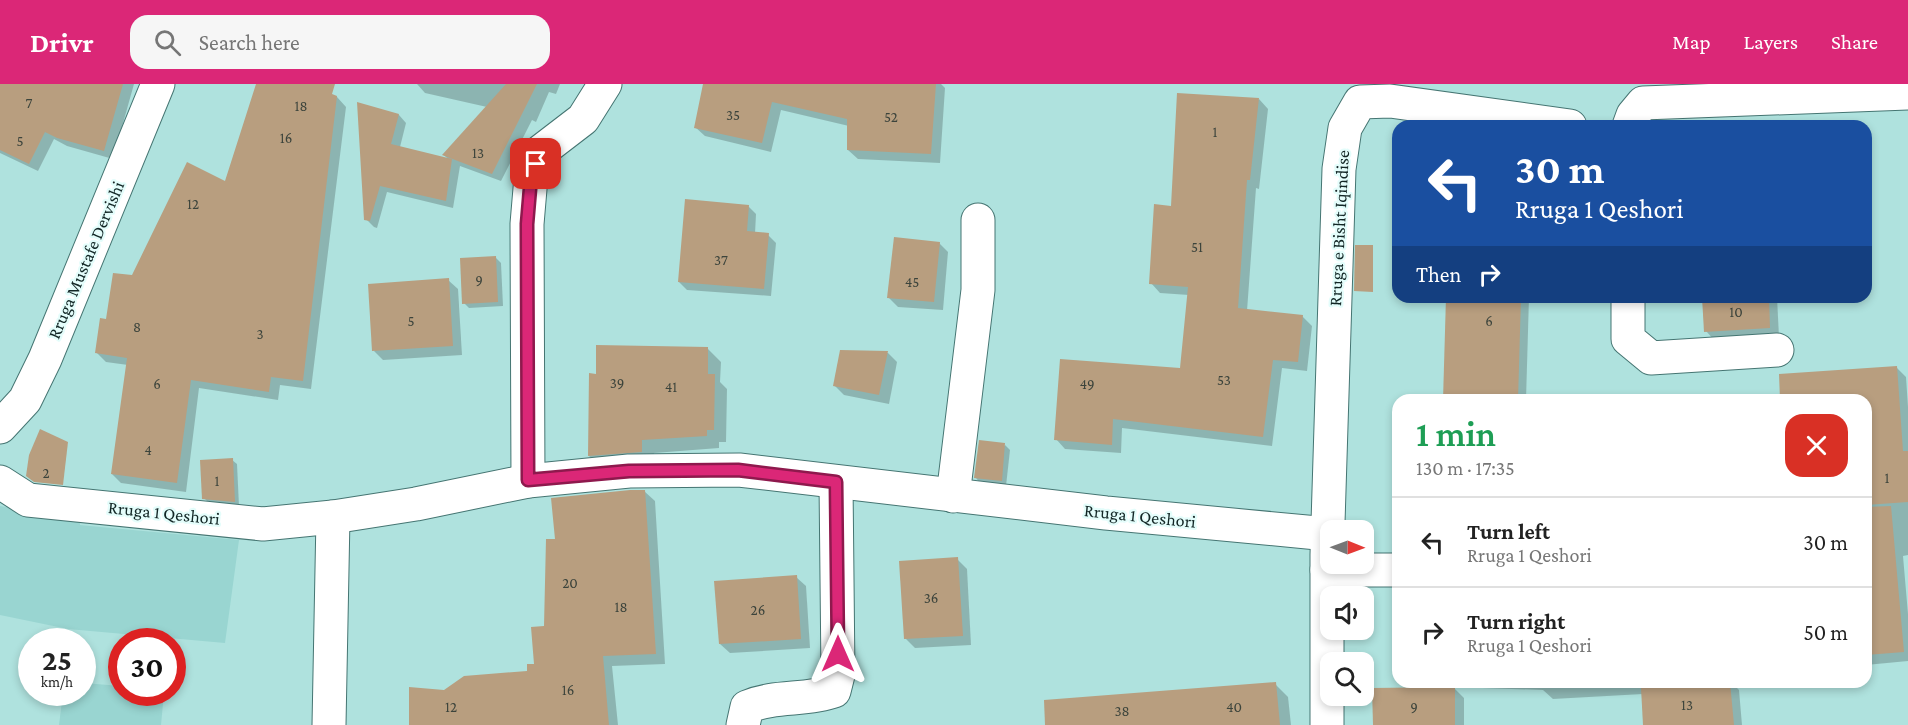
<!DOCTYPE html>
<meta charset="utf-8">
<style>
:root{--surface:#fff;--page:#f6f6f6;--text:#222;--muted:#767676;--line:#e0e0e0;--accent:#db2777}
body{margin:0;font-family:"Crimson Pro",serif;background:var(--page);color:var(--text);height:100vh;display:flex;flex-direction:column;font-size:22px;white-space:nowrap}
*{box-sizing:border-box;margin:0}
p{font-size:20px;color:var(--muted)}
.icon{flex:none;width:33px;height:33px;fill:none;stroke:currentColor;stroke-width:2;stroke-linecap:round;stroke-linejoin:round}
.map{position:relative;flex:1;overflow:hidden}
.side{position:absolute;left:1392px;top:310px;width:480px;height:294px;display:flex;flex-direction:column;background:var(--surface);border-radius:18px;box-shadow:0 3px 9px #0003}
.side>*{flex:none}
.top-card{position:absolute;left:1392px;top:36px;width:480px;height:183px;border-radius:18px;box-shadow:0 3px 9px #0003;background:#1a4fa0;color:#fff;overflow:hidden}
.needle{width:39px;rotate:91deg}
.tools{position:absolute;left:1320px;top:436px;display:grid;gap:12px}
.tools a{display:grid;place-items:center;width:54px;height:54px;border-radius:12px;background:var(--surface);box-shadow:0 3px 9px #0003;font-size:30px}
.speed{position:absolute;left:18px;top:544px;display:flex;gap:12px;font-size:30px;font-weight:700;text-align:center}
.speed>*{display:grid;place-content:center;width:78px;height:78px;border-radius:50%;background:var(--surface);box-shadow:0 3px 9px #0003;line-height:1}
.speed small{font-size:15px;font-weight:400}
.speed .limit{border:9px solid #d22;background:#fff;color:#111}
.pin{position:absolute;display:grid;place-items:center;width:51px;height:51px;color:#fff;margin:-26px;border-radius:12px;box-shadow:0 3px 9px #0006}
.me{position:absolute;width:66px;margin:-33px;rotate:0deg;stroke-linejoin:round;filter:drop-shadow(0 0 4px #0008)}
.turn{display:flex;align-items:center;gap:21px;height:126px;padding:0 24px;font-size:27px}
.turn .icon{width:78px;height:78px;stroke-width:2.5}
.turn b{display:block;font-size:42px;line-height:51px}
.then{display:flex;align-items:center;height:57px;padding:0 24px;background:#0003;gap:12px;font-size:22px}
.round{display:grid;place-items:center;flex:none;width:63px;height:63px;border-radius:18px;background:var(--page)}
.headline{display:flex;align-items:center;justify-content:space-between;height:102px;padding:0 24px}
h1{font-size:36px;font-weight:600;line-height:45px;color:#1e9e55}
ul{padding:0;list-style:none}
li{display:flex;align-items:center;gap:18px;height:90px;padding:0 24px;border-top:2px solid var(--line)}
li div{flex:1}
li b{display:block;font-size:22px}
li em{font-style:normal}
header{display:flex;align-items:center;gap:36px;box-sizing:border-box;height:84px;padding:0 30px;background:var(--accent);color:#fff}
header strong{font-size:28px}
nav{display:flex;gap:33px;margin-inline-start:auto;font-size:21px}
.search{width:420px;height:54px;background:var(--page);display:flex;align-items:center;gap:15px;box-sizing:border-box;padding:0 21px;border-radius:18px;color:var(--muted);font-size:22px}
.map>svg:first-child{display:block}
.built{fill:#99d5d1}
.shadow{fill:#0003}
.building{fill:#b89e7f}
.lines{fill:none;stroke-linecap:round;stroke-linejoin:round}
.minor-casing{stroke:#457572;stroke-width:35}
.minor{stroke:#fff;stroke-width:33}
.route-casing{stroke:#8e194d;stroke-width:15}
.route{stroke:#db2777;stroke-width:10}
.labels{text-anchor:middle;stroke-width:4.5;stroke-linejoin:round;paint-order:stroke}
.number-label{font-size:15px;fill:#3c443c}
.street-label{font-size:18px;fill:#122625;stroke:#e4fdfb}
</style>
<header>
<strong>Drivr</strong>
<div class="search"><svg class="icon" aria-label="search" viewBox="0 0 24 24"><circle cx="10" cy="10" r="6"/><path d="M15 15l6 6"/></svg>Search here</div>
<nav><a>Map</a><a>Layers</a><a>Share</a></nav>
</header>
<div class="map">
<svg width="1908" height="641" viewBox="0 0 1908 641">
<rect width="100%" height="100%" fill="#afe2de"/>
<g class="built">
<polygon points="0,422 80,435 80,441 239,456 225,559 68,545 0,531"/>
<polygon points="83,599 121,602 122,609 164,609 161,641 59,641 63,609 82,609"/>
</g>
<g class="shadow">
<polygon points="0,0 134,0 113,75 67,62 54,55 38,87 0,69"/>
<polygon points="257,0 290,0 337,13 346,23 311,305 280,301 278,316 199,304 186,408 121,399 112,390 128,281 106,278 97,269 108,237 133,193 225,99"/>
<polygon points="417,0 560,0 556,10 549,8 536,38 532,36 501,97 460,82 453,124 387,108 377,144 374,143 366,135 359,20 399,31 406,39 400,63 449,76 444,71 487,23 425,9"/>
<polygon points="705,0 941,0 945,4 940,79 858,75 848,66 849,42 781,26 771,68 705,52 695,43"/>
<polygon points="1259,15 1268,25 1259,105 1256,104 1247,227 1302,232 1312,242 1307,287 1282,284 1272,362 1122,344 1121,369 1065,365 1056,355 1181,285 1189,211 1160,209 1151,199 1172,123"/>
<polygon points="1719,36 1772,36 1779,42 1719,42"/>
<polygon points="748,122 756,130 755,150 768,151 776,159 771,212 687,206 679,198"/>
<polygon points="939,159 948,168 943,226 898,223 889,214"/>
<polygon points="496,174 501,179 503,222 469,224 464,219"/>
<polygon points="448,196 458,205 462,271 383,276 374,267"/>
<polygon points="1447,213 1529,213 1526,316 1444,316"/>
<polygon points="1704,213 1777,213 1779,253 1715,257 1706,247"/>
<polygon points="708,265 721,278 720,298 727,305 726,358 719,358 719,364 654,369 655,381 602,385 589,372 597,291"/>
<polygon points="842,268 888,269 897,278 889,320 844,311 835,302"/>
<polygon points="1897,284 1906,293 1908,323 1908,471 1903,472 1908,530 1908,577 1866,581 1866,316 1827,316 1826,288"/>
<polygon points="1005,361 1010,366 1006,402 980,399 976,394"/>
<polygon points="232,376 237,380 239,422 209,419 204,414"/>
<polygon points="644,407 655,417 665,580 612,582 618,641 410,641 444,607 529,588 536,581 546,543 557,456"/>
<polygon points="957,475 967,485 971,561 915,564 905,554"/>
<polygon points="796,493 806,502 810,564 730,569 720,560"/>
<polygon points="1434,598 1647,598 1647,605 1709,598 1731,598 1739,606 1742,641 1644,641 1643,610 1553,615 1543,606 1453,603 1464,614 1464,641 1374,641 1440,605"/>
<polygon points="1275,600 1288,613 1291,641 1083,641"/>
</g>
<g class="building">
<polygon points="0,0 123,0 104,67 57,54 45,48 29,80 0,66"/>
<polygon points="256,0 335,0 332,10 337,12 303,297 271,293 269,308 191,296 177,399 111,390 127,274 95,269 100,234 106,235 113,189 132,191 187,78 225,97"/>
<polygon points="506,0 537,0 492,90 442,71"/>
<polygon points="703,0 936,0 931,70 847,66 847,35 772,18 762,59 694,44"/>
<polygon points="1177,9 1259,14 1250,96 1247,96 1238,224 1303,231 1298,278 1273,276 1263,353 1113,335 1112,361 1054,356 1060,275 1180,284 1188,203 1149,200 1154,120 1171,122"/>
<polygon points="357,18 399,30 391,60 452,75 446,117 380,102 370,137 364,136"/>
<polygon points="685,115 749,121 747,147 769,149 764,205 678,198"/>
<polygon points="894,153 940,158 934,218 887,214"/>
<polygon points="1355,161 1373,161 1373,208 1354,207"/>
<polygon points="496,172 498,218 462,220 460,174"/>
<polygon points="449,194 453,262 372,267 368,200"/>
<polygon points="1446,213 1521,213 1518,316 1443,316"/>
<polygon points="1702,213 1769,213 1770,244 1704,248"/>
<polygon points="596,261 708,263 708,290 715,290 714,346 707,346 707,352 642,356 642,368 588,372 589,289 596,290"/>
<polygon points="840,266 888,267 879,311 833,302"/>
<polygon points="1897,282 1903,367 1908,367 1908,418 1866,421 1866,316 1780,316 1779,290"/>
<polygon points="40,345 68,358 63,401 34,398 26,392 29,371"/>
<polygon points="979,356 1005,359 1002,397 974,394"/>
<polygon points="233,374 235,418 202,415 200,376"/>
<polygon points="630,406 645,406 656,570 603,572 609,641 409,641 409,603 444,606 464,592 527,587 527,580 534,580 531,543 544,542 546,455 555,455 551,414"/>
<polygon points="1891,422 1904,568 1866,571 1866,423"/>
<polygon points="958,473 963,552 904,555 899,477"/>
<polygon points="797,491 801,555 719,560 714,497"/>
<polygon points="1276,598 1280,641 1045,641 1044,616"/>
<polygon points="1694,598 1730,598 1734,641 1643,641 1641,604"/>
<polygon points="1455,603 1455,641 1373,641 1372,604"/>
</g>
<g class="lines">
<g class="minor-casing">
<g id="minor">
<polyline points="1629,42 1633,31 1643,19 1908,9"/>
<polyline points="1628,213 1628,255 1651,274 1777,266"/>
<polyline points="0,343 25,316 45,275 158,0"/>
<polyline points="528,397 527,140 531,93 540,68 583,35 605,0"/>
<polyline points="0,398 28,416 263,440 333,433 416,420 528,397 629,387 739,386 1106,429 1328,450"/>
<polyline points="953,412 978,206 978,136"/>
<polyline points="1327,486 1398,486"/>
<polyline points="329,641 333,433"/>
<path d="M 743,641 L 747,623 C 775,611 806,617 834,607 L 838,591 L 836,398"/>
<polyline points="1327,641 1327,471 1339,85 1345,44 1360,18 1390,17 1570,42"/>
</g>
</g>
<use href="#minor" class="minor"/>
</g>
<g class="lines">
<g class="route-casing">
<polyline id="route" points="536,80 531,93 527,140 528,396 629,387 738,386 836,398 838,570"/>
</g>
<use href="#route" class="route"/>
</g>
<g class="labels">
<g class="number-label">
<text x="29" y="24">7</text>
<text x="301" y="27">18</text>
<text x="733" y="36">35</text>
<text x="891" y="38">52</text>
<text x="1215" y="53">1</text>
<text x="286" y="59">16</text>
<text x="20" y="62">5</text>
<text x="478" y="74">13</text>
<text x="193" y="125">12</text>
<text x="1197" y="168">51</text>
<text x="721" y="181">37</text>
<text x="479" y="201">9</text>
<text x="912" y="203">45</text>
<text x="1736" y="233">10</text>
<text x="411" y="242">5</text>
<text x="1489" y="242">6</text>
<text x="137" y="248">8</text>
<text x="260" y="255">3</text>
<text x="1224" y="301">53</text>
<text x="617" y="304">39</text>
<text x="157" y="305">6</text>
<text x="1087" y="305">49</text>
<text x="671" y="308">41</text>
<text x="148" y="371">4</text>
<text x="46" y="394">2</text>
<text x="1887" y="399">1</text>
<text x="217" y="402">1</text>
<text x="570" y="504">20</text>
<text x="931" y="519">36</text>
<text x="621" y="528">18</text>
<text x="758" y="531">26</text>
<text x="568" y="611">16</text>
<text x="1687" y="626">13</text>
<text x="451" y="628">12</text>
<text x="1234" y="628">40</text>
<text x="1414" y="628">9</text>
<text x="1122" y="632">38</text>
</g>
<g class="street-label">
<text transform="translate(1339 144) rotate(-87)" y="6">Rruga e Bisht Iqindise</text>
<text transform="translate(86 176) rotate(-67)" y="6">Rruga Mustafe Dervishi</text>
<text transform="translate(164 429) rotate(6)" y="6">Rruga 1 Qeshori</text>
<text transform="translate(1140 432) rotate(6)" y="6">Rruga 1 Qeshori</text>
</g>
</g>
</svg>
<div class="tools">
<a><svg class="needle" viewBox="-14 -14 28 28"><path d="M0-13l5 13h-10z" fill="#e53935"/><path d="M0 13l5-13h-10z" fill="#767676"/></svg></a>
<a><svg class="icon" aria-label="sound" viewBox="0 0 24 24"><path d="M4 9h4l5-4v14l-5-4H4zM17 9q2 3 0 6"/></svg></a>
<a><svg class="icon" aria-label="search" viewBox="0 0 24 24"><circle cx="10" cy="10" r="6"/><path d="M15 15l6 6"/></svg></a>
</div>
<div class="speed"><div>25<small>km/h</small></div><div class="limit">30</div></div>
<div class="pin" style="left:536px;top:80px;background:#d93025"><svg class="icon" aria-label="arrive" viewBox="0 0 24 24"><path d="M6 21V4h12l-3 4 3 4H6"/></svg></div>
<svg class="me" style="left:838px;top:570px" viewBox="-20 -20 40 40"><path d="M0-17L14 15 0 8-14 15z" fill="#db2777" stroke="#fff" stroke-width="4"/></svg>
<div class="top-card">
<div class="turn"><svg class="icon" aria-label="left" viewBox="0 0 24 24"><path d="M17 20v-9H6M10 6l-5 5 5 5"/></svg><div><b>30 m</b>Rruga 1 Qeshori</div></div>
<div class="then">Then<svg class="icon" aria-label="right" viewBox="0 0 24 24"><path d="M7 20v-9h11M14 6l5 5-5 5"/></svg></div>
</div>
<section class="side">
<div class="headline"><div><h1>1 min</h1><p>130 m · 17:35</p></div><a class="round" style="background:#d93025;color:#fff"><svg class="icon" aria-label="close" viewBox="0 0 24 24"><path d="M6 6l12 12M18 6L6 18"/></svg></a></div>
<ul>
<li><svg class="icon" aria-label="left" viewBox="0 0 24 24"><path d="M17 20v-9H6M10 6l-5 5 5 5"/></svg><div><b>Turn left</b><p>Rruga 1 Qeshori</p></div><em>30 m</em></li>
<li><svg class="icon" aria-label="right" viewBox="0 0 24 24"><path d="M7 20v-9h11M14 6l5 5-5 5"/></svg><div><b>Turn right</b><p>Rruga 1 Qeshori</p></div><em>50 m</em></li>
</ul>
</section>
</div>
